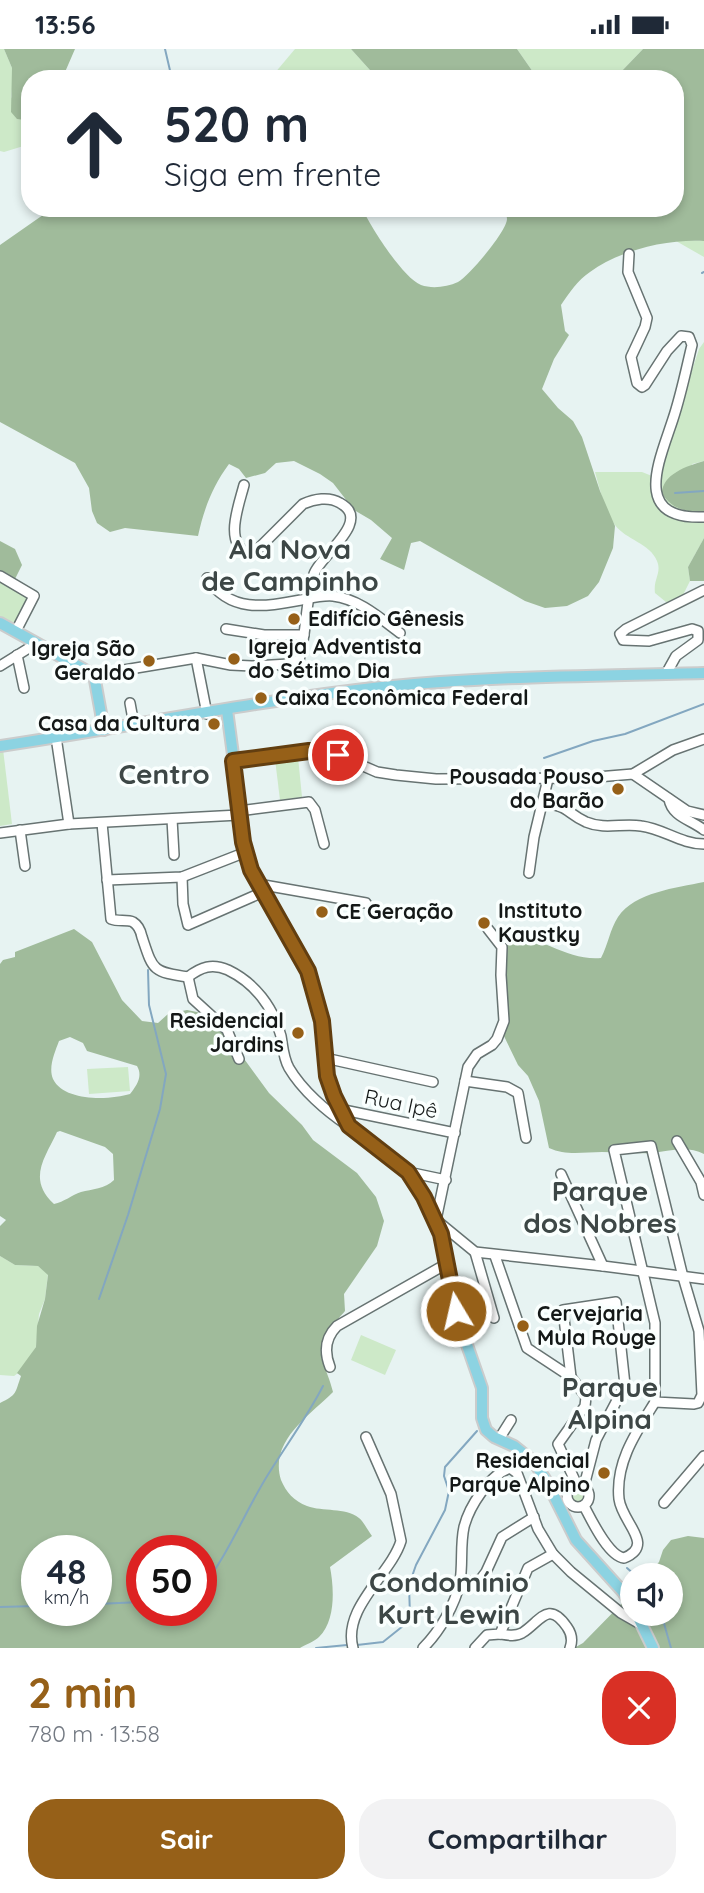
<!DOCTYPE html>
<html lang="pt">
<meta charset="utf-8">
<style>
:root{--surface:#fff;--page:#f2f2f3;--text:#1f2937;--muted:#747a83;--accent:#966018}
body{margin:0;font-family:Quicksand,sans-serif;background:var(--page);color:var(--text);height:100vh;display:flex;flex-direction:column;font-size:26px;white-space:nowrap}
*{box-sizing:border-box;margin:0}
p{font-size:23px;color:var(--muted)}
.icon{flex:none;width:38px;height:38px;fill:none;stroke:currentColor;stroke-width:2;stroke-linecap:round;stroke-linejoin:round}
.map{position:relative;height:1599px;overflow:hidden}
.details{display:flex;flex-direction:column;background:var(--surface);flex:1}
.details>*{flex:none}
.banner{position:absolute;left:21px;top:21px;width:663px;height:147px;border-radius:28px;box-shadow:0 4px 10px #0003;background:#fff;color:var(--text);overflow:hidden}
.tools{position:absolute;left:620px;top:1514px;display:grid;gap:14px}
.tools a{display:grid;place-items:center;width:63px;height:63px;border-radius:50%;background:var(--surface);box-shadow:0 4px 10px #0003;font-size:35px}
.speed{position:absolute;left:21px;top:1486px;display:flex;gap:14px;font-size:35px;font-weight:700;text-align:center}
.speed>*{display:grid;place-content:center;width:91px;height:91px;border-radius:50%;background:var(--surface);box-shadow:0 4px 10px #0003;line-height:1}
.speed small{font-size:18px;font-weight:400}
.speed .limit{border:10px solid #d22;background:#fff;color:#111}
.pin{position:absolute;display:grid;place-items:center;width:60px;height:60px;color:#fff;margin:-30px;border:4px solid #fff;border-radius:50%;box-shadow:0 2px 7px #0007}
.me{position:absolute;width:77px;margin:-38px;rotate:351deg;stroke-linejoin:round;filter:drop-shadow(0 0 5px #0008)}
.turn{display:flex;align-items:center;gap:24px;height:147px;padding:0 28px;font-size:32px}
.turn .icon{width:91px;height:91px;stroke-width:2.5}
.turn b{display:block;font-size:49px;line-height:60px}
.round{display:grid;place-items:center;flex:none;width:74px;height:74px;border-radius:28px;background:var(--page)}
.headline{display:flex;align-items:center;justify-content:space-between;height:119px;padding:0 28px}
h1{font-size:42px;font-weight:800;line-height:52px;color:var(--accent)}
.action{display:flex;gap:14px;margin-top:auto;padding:14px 28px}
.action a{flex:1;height:80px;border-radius:28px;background:var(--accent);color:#fff;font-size:28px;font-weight:800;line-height:80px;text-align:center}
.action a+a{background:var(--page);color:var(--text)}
.status{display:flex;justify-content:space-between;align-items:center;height:49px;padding:0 35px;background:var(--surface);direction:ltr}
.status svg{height:19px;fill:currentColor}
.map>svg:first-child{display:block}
.green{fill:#cde9c8}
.forest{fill:#a0bb9b;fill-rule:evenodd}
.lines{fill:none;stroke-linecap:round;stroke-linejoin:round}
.stream{stroke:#83a7c0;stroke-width:2}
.minor-casing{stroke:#677372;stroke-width:12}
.major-casing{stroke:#cbcccc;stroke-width:14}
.minor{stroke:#fff;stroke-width:9}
.major{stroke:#8cd3e2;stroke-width:10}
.route-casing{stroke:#623e10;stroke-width:18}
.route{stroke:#966018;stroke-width:12}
.poi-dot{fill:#966018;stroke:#fafffe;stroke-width:2.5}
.labels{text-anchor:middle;stroke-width:7;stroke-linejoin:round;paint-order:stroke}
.poi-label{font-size:21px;font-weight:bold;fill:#141817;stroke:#fafffe;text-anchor:start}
.street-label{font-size:21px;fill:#141817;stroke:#fafffe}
.district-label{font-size:28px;font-weight:bold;fill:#3d4746;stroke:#fafffe}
</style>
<div class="status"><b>13:56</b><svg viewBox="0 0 49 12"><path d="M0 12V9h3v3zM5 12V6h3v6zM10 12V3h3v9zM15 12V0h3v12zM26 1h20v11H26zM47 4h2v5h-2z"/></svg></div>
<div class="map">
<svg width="704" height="1599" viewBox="0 0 704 1599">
<rect width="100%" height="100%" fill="#e7f3f2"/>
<g class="green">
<polygon points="0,0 4,0 12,19 13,32 11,48 25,71 30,68 30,95 4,103 0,102"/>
<polygon points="295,0 351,0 378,30 293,30 274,25"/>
<polygon points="517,0 643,0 618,26 611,30 543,30 533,23"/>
<polygon points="676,192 704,192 704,208"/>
<path d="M 704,293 L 704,412 L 692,415 L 697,464 L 704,469 L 704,489 L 688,518 L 690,532 L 680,552 L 666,553 L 655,544 C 653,530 662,524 657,512 C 650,494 626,491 615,476 C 606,464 599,438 595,423 L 642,423 L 652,427 L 679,361 L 699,300 Z"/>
<polygon points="0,530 31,547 15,576 0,567"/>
<polygon points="0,700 3,700 12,775 0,777"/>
<polygon points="298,708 302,748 280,751 275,710"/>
<polygon points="128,1018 130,1042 89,1045 87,1020"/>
<polygon points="0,1207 15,1216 38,1217 48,1225 45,1250 39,1265 36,1298 21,1322 14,1327 0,1326"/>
<polygon points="361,1286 396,1301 385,1326 351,1311"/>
<circle cx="578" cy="1447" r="9"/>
</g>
<g class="forest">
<polygon points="4,0 75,0 62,30 30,30 30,68 25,71 17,70 11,63 12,19"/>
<polygon points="351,0 517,0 533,23 543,30 378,30"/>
<path d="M 643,0 L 704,0 L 704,192 C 667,190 620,201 590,223 C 578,231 569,244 561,256 L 565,282 L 569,286 L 554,310 L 542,340 L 558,359 L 573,372 L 582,388 L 600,442 L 615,477 L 613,499 L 599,533 L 588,547 L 567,557 L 545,559 L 525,552 L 420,492 L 411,494 L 404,521 L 380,510 L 392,489 L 371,471 L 354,461 L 333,434 L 320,425 L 294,412 L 276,414 L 265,424 L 246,429 L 239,420 L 229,415 C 212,438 204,460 198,487 L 125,479 L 110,483 L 97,474 L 92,462 L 89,439 L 75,414 L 0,373 L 0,196 L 53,159 L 362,159 C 370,177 403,229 421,236 C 432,240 447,238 458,233 C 469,227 507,182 507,170 C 507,166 505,163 504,159 L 676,159 L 676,30 L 611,30 L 618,26 Z"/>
<path d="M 704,412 L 704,469 C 686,457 678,466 662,445 C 662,425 687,417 704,412 Z"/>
<polygon points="704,489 704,532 690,532 688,518"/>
<polygon points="0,492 15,500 22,516 14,532 0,524"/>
<path d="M 704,833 L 704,1105 C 687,1096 669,1102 651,1104 C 635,1105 619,1103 602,1103 C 584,1103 566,1107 549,1099 L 539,1052 L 528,1027 L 518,1016 L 502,983 L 497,911 L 503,886 L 508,882 C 540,888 568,912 601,909 C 608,896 610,880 618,868 C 635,843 676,839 704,833 Z"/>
<path d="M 74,880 L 92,893 L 122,951 L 142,972 L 158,974 L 168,965 L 187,961 L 197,963 L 218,974 L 269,1044 L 302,1076 L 313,1091 L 357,1124 L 376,1148 L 384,1172 L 377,1197 L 344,1245 L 345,1262 C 334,1275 316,1292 322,1311 C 326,1322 330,1331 333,1343 C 309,1367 269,1392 281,1431 C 286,1443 294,1452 307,1457 C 323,1463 345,1458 359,1469 C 364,1473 368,1482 372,1487 L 330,1518 C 334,1539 336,1571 319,1588 C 315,1592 305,1596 300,1599 L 0,1599 L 0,1354 C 17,1346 15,1344 21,1327 L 17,1324 L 36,1298 L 37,1277 L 45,1250 L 48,1226 L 38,1217 L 15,1216 L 0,1207 L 0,1177 L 6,1171 L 0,1167 L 0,915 L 3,911 L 15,908 L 15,903 ZM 70,988 L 83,994 L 87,1002 L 137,1017 C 143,1027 137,1036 130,1045 C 110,1051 64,1053 53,1030 C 48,1018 55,1003 59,992 ZM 60,1082 L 105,1098 L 113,1105 L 114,1131 C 105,1140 92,1140 81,1143 C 72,1146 64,1153 54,1155 C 27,1130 45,1109 57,1083 ZM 37,1502 L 96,1502 L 96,1561 L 37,1561 ZM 142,1502 L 201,1502 L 201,1561 L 142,1561 Z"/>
<polygon points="688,1487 704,1489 704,1599 574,1599 583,1594 632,1544 632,1564 670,1564 670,1526 647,1526 659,1513 663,1501 671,1491"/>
</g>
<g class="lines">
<g class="stream">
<polyline points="165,0 172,30"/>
<polyline points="702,224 704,223"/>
<polyline points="675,444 704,442"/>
<polyline points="544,709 593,692 625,685 704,655"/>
<polyline points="99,1250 128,1166 160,1060 166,1025 149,956 148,921"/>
<polyline points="627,1519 635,1526"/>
<path d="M 201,1540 C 229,1505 245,1462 269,1424 C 287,1395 307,1368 323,1337"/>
<polyline points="96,1555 142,1553"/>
<polyline points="0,1558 37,1557"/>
<polyline points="661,1564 671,1599"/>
<polyline points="357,1596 383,1593 408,1573 410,1567 409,1536 416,1516 445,1461 449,1442 444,1427 445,1418 477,1382"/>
<polyline points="316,1599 347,1596"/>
</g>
<g class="minor-casing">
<g id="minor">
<path d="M 629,205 L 628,223 L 647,269 L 645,278 L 631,308 L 637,334 L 642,338 L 645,336 L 667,302 L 681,287 L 689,288 L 692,296 C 686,321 681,346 673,370 C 659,413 631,471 704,468"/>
<polyline points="0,527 34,547 16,582"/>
<path d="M 207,529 C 230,564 264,558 301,551 C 311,549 323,546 333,547 C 359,550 380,569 400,584"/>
<polyline points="226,580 264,586 304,586"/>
<polyline points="17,606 24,639"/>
<polyline points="196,609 207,665"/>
<polyline points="0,617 37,594"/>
<polyline points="666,625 676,607 698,591 698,582 692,580 649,592 623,591 620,585 626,580 704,541"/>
<path d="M 94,626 L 196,609 L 231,616 L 252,617 L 289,615 L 299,611 C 307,583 305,553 314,525 C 320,506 373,472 340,454 C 329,447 314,450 303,455 L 259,499 L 249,505 C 223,495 239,456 244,436"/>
<polyline points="130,654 134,676"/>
<polyline points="56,688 69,775"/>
<polyline points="233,712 298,703 322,703 338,706 377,723 396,726 436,730 585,729 633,725 673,701 704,690"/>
<polyline points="633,725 687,762 704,766"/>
<path d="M 669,750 C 672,768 692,771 704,781"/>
<path d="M 542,755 C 568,755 566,764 586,773 C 605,781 622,774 641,777 C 664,780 681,795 704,795"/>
<polyline points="239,762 309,753 315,761 324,795"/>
<polyline points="172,770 174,806"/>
<path d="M 102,774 L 111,870 C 118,873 127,870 133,873 C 138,876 141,883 142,888 C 153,921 152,923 188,928"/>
<polyline points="20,781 25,817"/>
<polyline points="0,784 69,775 239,766"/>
<polyline points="529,824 534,788 548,730"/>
<polyline points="182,828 183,855 188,876 263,843"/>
<polyline points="107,831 182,828 246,803"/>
<polyline points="258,835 366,854"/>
<polyline points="488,880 502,898 501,926 504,972 497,990 492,996 477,1005 468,1018 436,1171 475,1203 603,1217 704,1230"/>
<path d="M 188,928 C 201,918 212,914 228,921 C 255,934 273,958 281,987 C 283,998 283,1008 289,1019 C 302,1041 326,1062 347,1076"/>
<polyline points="188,928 193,950 227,981 239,1010"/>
<polyline points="325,1009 433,1033"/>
<polyline points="465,1032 507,1038 518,1044 526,1089"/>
<polyline points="339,1060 455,1084"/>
<polyline points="677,1092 701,1133 704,1146"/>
<polygon points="651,1097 683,1228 699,1282 702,1346 698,1354 694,1355 655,1353 655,1274 614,1101"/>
<polyline points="408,1123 446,1131"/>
<polyline points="561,1125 603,1217"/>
<polyline points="475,1203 494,1269"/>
<polyline points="495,1207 527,1299 571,1328 586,1348 585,1357 558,1395 577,1436"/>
<path d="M 330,1318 C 324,1303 325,1289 337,1277 L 448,1214"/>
<polyline points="571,1328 563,1261 616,1253 625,1336 596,1391 584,1437"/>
<polyline points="499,1390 511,1371"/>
<circle cx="578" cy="1447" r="11"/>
<polyline points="664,1454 704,1407"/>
<path d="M 584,1457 C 591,1470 608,1507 624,1509 C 656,1496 622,1474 619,1450 C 615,1413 637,1382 655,1353"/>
<polyline points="460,1534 480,1531 486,1523 502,1488 534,1468"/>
<path d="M 500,1585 C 507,1586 515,1588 522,1584 C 540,1573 548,1550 567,1578 C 572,1585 573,1591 570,1599"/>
<path d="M 353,1599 C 342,1559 391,1525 401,1492 L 391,1445 L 366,1388"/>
<path d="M 423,1599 C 440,1582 455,1556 460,1533 C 463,1515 460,1496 464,1478 C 469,1458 489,1426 510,1419 L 517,1424 L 538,1480 L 553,1505 L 571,1523 L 621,1564 L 642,1576"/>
<polyline points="475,1599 487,1586 500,1585 528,1519 553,1505"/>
</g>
</g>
<g class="major-casing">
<g id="major">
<polyline points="0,574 94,626 104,681"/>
<polyline points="227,661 246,803 253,826 308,922 322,972 327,1027 339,1060 349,1077 408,1123 436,1171 448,1214 459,1273 482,1339 482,1369 486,1381 494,1388 514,1397 534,1413 547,1433 576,1491 623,1543 632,1557"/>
<path d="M 0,697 C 127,678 254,652 382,638 C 489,627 597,627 704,624"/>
<polyline points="636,1564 653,1599"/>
</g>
</g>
<use href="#minor" class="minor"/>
<use href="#major" class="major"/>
</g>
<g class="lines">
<g class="route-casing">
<polyline id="route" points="338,706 309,702 233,712 243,793 251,821 308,922 322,972 327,1027 334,1047 349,1077 408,1123 424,1148 441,1185 456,1262"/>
</g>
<use href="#route" class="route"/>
</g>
<g class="poi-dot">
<circle cx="294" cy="570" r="7"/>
<circle cx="234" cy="610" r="7"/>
<circle cx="149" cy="612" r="7"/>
<circle cx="261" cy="649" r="7"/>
<circle cx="214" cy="675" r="7"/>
<circle cx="618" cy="740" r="7"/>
<circle cx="322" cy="863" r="7"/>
<circle cx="484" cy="874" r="7"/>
<circle cx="298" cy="984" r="7"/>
<circle cx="523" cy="1277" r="7"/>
<circle cx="604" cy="1424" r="7"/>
</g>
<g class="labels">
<g class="poi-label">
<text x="308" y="577">Edifício Gênesis</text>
<text x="248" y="605">Igreja Adventista<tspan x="248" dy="24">do Sétimo Dia</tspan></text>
<text x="135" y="607" text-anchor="end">Igreja São<tspan x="135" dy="24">Geraldo</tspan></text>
<text x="275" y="656">Caixa Econômica Federal</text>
<text x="200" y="682" text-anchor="end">Casa da Cultura</text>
<text x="604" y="735" text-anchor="end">Pousada Pouso<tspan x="604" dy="24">do Barão</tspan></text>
<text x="498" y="869">Instituto<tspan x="498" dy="24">Kaustky</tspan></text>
<text x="336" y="870">CE Geração</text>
<text x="284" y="979" text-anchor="end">Residencial<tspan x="284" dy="24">Jardins</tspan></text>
<text x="537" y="1272">Cervejaria<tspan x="537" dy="24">Mula Rouge</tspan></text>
<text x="590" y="1419" text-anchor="end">Residencial<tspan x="590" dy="24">Parque Alpino</tspan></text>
</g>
<g class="street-label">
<text transform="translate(401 1055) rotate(12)" y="7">Rua Ipê</text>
</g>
<g class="district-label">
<text x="290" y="510">Ala Nova<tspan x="290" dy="32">de Campinho</tspan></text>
<text x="164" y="735">Centro</text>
<text x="600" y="1152">Parque<tspan x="600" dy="32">dos Nobres</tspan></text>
<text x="610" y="1348">Parque<tspan x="610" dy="32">Alpina</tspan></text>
<text x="449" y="1543">Condomínio<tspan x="449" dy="32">Kurt Lewin</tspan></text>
</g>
</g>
</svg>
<div class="tools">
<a><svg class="icon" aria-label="sound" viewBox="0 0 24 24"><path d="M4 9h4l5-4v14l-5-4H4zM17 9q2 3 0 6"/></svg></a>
</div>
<div class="speed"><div>48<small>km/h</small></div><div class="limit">50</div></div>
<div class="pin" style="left:338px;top:706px;background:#d93025"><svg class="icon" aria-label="arrive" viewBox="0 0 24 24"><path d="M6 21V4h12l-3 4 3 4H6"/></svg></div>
<svg class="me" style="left:456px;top:1262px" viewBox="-20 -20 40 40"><circle r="17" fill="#966018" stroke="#fff" stroke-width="3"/><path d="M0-11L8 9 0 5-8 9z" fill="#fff"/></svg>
<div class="banner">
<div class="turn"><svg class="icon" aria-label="ahead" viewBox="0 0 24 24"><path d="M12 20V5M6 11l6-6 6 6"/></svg><div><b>520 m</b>Siga em frente</div></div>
</div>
</div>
<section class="details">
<div class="headline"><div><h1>2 min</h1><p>780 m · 13:58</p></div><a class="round" style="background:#d93025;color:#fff"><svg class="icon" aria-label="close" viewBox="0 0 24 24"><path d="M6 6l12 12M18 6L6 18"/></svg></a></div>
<div class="action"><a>Sair</a><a>Compartilhar</a></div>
</section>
